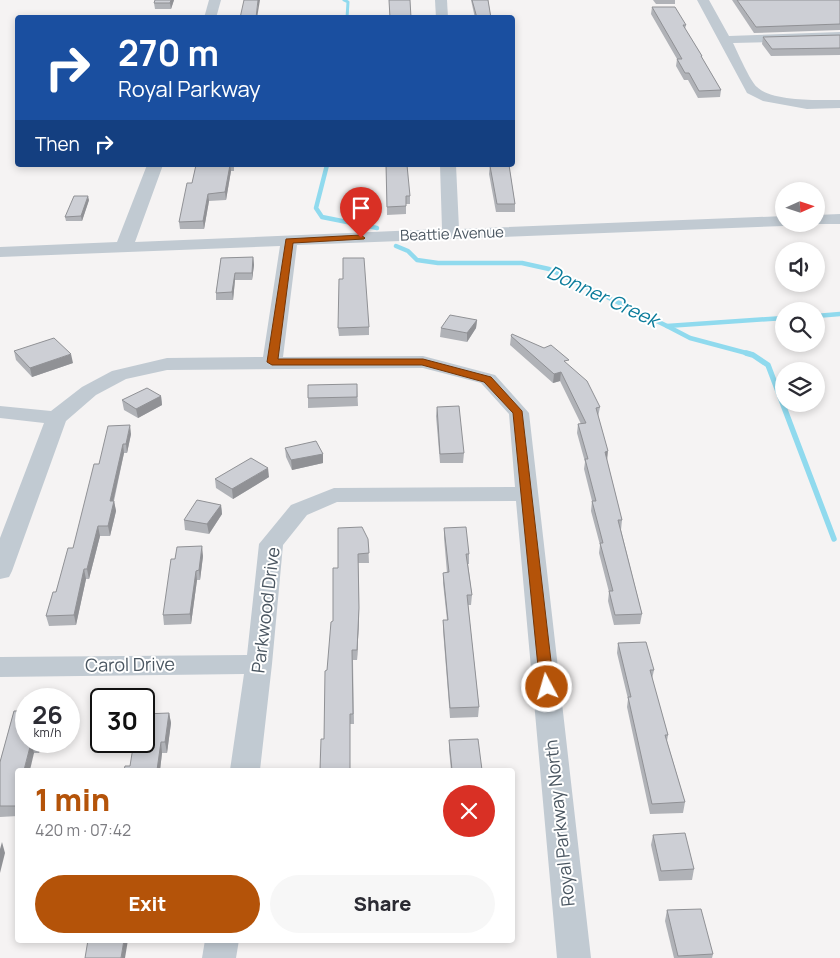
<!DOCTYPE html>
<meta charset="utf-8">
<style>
:root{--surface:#fff;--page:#f7f7f7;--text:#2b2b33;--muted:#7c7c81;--accent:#b45309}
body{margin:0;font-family:Manrope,sans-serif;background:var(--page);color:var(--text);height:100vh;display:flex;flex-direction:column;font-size:19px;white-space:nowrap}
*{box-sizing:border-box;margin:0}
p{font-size:16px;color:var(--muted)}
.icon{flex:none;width:28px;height:28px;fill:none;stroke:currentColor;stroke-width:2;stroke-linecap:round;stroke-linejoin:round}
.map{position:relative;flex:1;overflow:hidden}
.sheet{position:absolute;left:15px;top:768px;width:500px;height:175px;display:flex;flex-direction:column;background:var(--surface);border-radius:5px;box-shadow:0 2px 8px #0003}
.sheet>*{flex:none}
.guide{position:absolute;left:15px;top:15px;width:500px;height:152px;border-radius:5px;box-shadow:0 2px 8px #0003;background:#1a4fa0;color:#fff;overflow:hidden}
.needle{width:32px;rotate:87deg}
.tools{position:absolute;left:775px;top:182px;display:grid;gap:10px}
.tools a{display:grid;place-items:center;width:50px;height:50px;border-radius:50%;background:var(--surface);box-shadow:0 2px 8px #0003;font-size:25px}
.speed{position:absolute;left:15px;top:688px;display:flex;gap:10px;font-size:25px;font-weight:700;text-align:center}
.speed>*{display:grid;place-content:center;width:65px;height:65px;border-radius:50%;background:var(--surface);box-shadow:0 2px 8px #0003;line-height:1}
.speed small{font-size:12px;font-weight:400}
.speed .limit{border:2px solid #111;border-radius:8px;background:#fff;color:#111}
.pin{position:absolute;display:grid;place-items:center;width:42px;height:42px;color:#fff;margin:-51px -21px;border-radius:50% 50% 50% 0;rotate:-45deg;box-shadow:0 0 5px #0007}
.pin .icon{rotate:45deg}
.me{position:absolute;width:55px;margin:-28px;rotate:354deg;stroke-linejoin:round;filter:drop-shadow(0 0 4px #0008)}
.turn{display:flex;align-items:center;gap:18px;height:105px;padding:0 20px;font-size:22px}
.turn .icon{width:65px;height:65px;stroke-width:2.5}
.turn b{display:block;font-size:35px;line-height:42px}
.then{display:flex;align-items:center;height:48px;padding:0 20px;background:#0003;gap:10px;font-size:19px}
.round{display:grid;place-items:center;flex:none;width:52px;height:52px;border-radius:26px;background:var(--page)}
.headline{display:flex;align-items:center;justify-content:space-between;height:85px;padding:0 20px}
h1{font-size:30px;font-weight:800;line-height:38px;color:var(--accent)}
.action{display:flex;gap:10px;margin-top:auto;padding:10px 20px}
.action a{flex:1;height:58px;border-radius:30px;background:var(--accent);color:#fff;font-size:20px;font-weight:800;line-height:58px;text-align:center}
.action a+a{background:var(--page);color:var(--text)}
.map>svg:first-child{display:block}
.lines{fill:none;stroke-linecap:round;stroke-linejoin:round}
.stream-far2{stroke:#90daee;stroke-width:3}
.stream-far1{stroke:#90daee;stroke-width:4.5}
.stream{stroke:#90daee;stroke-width:5.5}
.minor{fill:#c1cad2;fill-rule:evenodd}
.wall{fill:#b0b2b7}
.shaded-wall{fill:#909195}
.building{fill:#cdcfd5;stroke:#909195}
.route{fill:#b45309;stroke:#753606}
.labels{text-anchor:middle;stroke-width:4;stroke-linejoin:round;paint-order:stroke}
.far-street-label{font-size:15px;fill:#4a5661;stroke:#fff}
.street-label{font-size:18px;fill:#4a5661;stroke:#fff}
.water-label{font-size:19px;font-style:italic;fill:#0c7c9b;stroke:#fff}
</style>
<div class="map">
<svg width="840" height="958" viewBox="0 0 840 958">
<rect width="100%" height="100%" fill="#f5f3f3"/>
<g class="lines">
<polyline class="stream-far2" points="344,0 348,2 347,18"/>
<g class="stream-far1">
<polyline points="327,165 316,208 322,217 377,228"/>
<polyline points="396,246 408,251 417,260 438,263 522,263 549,269 667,326 784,318"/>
<polyline points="816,316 840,314"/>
<polyline points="667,326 690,338 750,354"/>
</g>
<polyline class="stream" points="746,353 753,355 768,365 834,539"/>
<g class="minor">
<polygon points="209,0 221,0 216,18 204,18"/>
<polygon points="435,0 447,0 448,18 436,18"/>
<path d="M 697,0 L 709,0 L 729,36 L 840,32 L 840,40 L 733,43 C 738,53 750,81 757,87 C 772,102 820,100 840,100 L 840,108 L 807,109 L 763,101 L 747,93 Z"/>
<polygon points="147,165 163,165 135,242 442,229 440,165 456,165 459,229 784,216 784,224 790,224 784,226 297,245 283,357 423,356 495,375 529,413 591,958 557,958 516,501 337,502 307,515 283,545 272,664 260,770 230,770 244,674 0,677 0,657 247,655 259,544 291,505 334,488 515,487 509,414 481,383 423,368 167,370 126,379 96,395 66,421 12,571 9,577 0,579 0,538 44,423 0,418 0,406 51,411 82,387 112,371 167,358 263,357 280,246 0,257 0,247 117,242"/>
<polygon points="840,214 840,224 811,224 816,224 816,215"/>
<polygon points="205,940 239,940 236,958 202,958"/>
</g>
</g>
<g class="wall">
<polygon points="174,0 171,9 155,9 154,3"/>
<polygon points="471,0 488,0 491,18 475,18"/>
<polygon points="653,0 675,0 675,4 656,4"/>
<polygon points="732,0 840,0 840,30 754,33"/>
<polygon points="652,7 686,25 685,29 702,56 702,58 721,90 720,97 698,98 688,80 684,80 676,66 677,59 651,14"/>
<polygon points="840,35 840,55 771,56 762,44 763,37"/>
<polygon points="196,165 234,165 234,171 231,171 226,200 209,201 204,229 180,229 179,222 192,183"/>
<polygon points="386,165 410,196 410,204 406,204 406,214 387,215"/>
<polygon points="490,165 509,165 515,204 515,212 496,212 489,174"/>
<polygon points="89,200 82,221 66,221 65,217"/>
<polygon points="253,257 254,265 252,280 235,280 233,300 216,300 216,293 221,258"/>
<polygon points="477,320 476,328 467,342 440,337 441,328"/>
<polygon points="369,327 369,335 339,336 338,328"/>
<polygon points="511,336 568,365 600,407 598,417 607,460 622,520 621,530 642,614 640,624 614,625 608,601 609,592 599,553 600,545 591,511 592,501 584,469 585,462 577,433 578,424 581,424 560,381 553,383 510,345"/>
<polygon points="14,351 73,363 32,377 16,360"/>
<polygon points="357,384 358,406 308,408 308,398"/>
<polygon points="161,396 162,405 138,418 124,410 122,400"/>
<polygon points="437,407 464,453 463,463 440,463 436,416"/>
<polygon points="131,434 127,453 124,453 114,501 116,511 110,536 100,536 89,579 86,579 76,625 49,626 46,616 73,548 99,464"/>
<polygon points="285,448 323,454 323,463 292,470 286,457"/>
<polygon points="269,477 233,499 216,488 215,479"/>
<polygon points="221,505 222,514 209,534 185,530 184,520"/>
<polygon points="444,528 469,554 469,564 468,564 472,595 471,605 468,605 479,707 478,717 450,718 443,630 443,620 447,620 443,583 443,573 447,573 444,538"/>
<polygon points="368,539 369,563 358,563 359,618 357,660 353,660 354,724 350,724 350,770 320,770 324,739 327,670 333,621 338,568"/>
<polygon points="203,556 200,580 197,580 191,624 164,625 163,615"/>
<polygon points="618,643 654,670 652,679 668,735 667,741 685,802 683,813 650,814 627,707 628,699 617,653"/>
<polygon points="14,711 42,741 39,753 34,753 18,770 18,816 0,817 0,762"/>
<polygon points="169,713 171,723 167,753 162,753 160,770 124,770 130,766"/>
<polygon points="449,740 482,770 451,770 449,750"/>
<polygon points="653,835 694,869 692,880 659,881 651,845"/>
<polygon points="667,910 713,954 712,958 674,958 665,921"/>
</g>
<g class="shaded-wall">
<polygon points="171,0 174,0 171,9 170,3"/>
<polygon points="258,0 260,0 257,18 256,18"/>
<polygon points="230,165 231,171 226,200 225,192"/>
<polygon points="208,194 209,201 204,229 203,221"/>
<polygon points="88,196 89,200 82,221 81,216"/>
<polygon points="253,257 254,265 252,280 252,273"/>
<polygon points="235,273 235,280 233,300 232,292"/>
<polygon points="477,320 476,328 467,342 467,333"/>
<polygon points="71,354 73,363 32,377 30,368"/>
<polygon points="561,372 560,381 553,383 554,374"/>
<polygon points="161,396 162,405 138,418 136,409"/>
<polygon points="130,425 131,434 127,453 126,444"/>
<polygon points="123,444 124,453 111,511 110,501"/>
<polygon points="608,451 607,461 605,452"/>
<polygon points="323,454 323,463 292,470 291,460"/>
<polygon points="268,468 269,477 233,499 232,489"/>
<polygon points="114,501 116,511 110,536 108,526"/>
<polygon points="221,505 222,514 209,534 207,524"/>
<polygon points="98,526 100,536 89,579 87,569"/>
<polygon points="202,546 203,556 200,580 199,570"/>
<polygon points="358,554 359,618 357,660 357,650"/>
<polygon points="84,569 86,579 76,625 74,615"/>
<polygon points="196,571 197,580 191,624 190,614"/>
<polygon points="169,713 171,723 167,753 165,742"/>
<polygon points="37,741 42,741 39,753 36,743"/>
<polygon points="161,742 162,753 160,770 157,770"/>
<polygon points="31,743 34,753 30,770 24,770"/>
<polygon points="18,798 18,812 16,806"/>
<polygon points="2,842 5,853 0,873 0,849"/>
<polygon points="124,940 128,940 125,958 121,958"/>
</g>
<g class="building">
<polygon points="155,0 171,0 170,3 154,3"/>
<polygon points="244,0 258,0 256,18 240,18"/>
<polygon points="389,0 410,0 411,18 390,18"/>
<polygon points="472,0 488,0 491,18 477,18"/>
<polygon points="737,0 840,0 840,24 756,27"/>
<polygon points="652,7 675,7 686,25 683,25 702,56 701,56 721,90 699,91 689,73 685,73 677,59 682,59"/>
<polygon points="840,35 840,48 772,49 763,37"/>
<polygon points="196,165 230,165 225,192 208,194 203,221 179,222 187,183 192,183"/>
<polygon points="386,165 407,165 410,196 406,196 406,206 387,207"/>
<polygon points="491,165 509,165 515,204 497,204 490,166 492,166"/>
<polygon points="74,196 88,196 81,216 65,217"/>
<polygon points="253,257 252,273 235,273 232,292 216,293 221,258"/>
<polygon points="343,258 364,258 369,327 338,328 339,279 343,279"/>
<polygon points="450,315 477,320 467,333 441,328"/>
<polygon points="512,334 544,348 551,345 569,360 564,361 587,381 600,407 596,408 608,451 605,452 622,520 618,520 642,614 615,615 609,591 613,591 600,543 603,543 592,501 596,501 585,459 588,459 578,424 586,423 561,372 554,374 511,336"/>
<polygon points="54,338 71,354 30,368 14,351"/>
<polygon points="357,384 357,397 308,398 308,385"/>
<polygon points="147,388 161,396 136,409 122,400"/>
<polygon points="459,406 464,453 440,454 437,407"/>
<polygon points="130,425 126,444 123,444 110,501 114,501 108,526 98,526 87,569 84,569 74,615 46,616 53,592 56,592 68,548 73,548 94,464 99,464 108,426"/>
<polygon points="316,441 323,454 291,460 285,448"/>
<polygon points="251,458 268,468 232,489 215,479"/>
<polygon points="197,500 221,505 207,524 184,520"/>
<polygon points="362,527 368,539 369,553 358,554 359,608 357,650 352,650 353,714 350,714 350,770 320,770 321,739 324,739 325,671 327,670 331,622 333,621 333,568 338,568 338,528"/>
<polygon points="466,527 469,554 466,554 472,595 467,595 479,707 450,708 443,620 448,620 443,573 449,572 444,528"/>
<polygon points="202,546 199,570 196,571 190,614 163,615 171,559 175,559 177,547"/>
<polygon points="646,642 654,670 650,670 668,735 665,735 685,802 652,804 628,697 631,697 618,643"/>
<polygon points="14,711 26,711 26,741 37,741 36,743 31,743 24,770 18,770 18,798 16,806 0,806 0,762"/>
<polygon points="169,713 165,742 161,742 157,770 124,770 125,766 130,766 134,741 144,741 144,714"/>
<polygon points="478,739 482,770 452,770 449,740"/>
<polygon points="685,833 694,869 661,871 653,835"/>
<polygon points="701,909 713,954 678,956 667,910"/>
<polygon points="88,940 124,940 121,958 85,958"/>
</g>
<polygon class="route" points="361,235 365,238 364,239 293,243 278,359 423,359 491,377 522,411 554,687 552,691 542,691 540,687 513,413 484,382 422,365 272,365 267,362 286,239"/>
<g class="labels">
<g class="far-street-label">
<text transform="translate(452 234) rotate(-2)" y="5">Beattie Avenue</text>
</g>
<g class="street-label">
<text transform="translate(266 610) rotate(-83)" y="6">Parkwood Drive</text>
<text transform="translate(130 665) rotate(-1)" y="6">Carol Drive</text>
<text transform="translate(560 823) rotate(-96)" y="6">Royal Parkway North</text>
</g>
<g class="water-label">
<text transform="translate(603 296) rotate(25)" y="7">Donner Creek</text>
</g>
</g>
</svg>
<div class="tools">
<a><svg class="needle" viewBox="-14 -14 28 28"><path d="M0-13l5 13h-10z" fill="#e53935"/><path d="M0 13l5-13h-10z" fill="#7c7c81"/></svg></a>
<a><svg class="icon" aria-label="sound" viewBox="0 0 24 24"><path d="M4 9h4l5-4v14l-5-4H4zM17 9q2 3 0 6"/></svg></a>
<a><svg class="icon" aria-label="search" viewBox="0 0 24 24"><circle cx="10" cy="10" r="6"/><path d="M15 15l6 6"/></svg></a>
<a><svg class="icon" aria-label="layers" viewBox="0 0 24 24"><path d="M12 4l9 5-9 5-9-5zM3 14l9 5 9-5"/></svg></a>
</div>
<div class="speed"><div>26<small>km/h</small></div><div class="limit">30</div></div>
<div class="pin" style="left:361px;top:238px;background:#d93025"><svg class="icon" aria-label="arrive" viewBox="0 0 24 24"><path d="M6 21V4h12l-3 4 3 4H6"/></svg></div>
<svg class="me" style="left:547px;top:687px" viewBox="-20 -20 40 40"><circle r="17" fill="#b45309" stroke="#fff" stroke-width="3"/><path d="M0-11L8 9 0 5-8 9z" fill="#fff"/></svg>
<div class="guide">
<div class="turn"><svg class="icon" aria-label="right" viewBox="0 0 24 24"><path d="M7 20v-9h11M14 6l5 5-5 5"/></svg><div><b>270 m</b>Royal Parkway</div></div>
<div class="then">Then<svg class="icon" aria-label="right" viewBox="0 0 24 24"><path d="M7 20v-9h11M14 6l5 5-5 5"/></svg></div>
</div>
<section class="sheet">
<div class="headline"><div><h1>1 min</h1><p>420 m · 07:42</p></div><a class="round" style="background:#d93025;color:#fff"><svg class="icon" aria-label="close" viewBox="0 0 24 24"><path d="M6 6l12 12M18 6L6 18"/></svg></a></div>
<div class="action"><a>Exit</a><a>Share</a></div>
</section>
</div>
